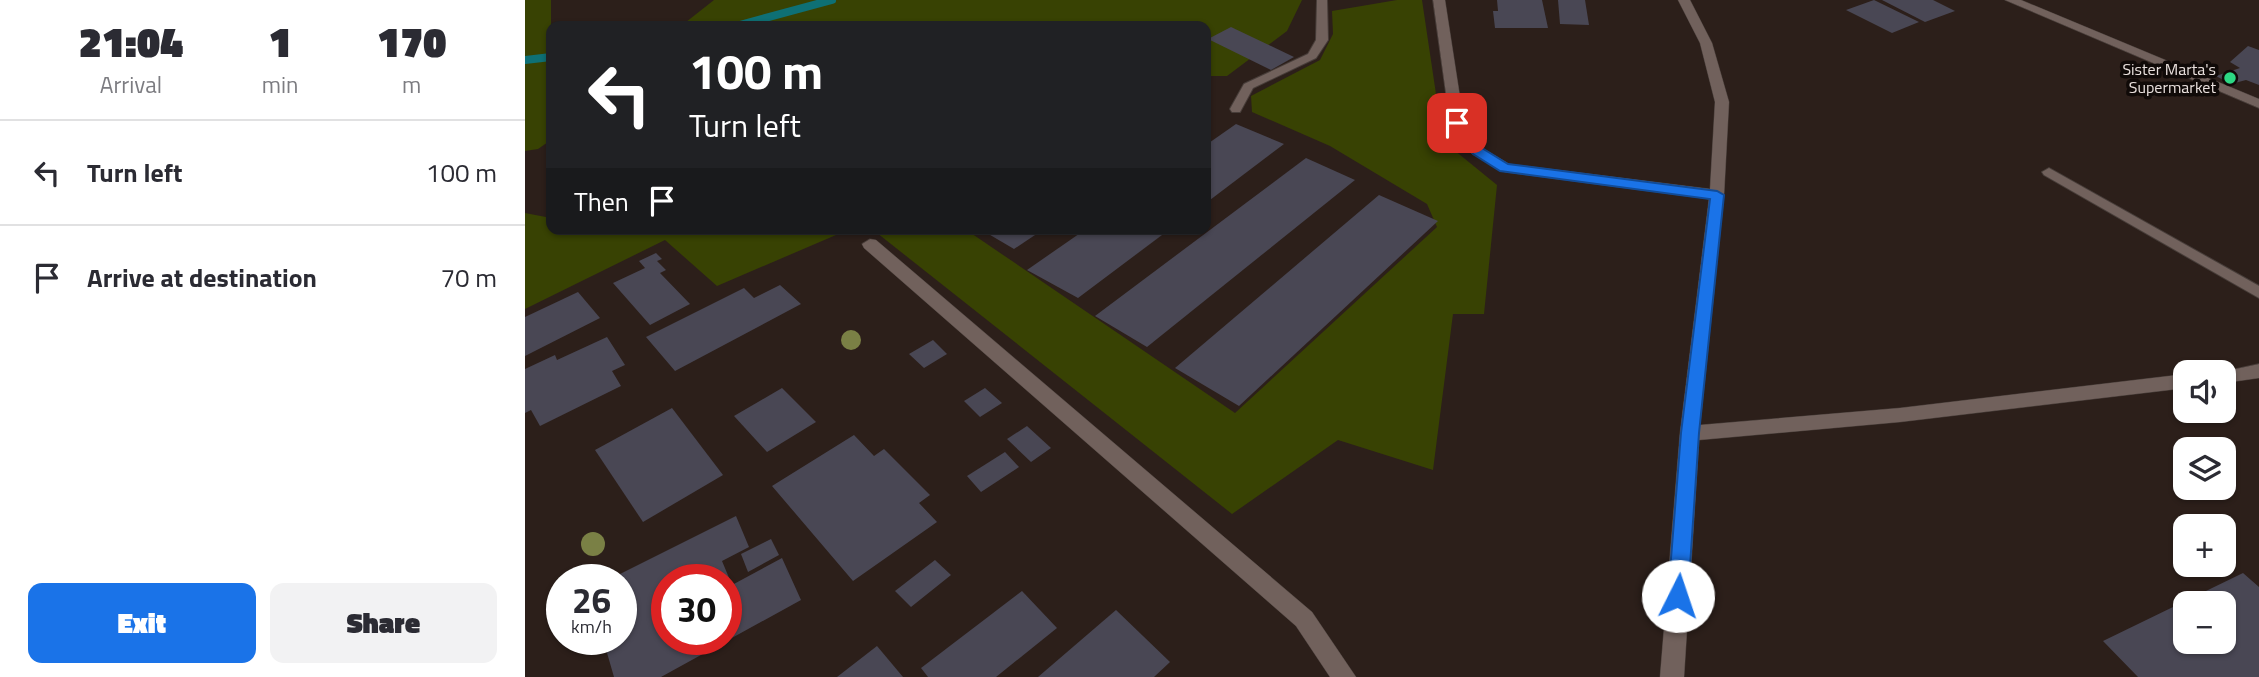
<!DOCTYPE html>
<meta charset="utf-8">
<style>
:root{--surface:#fff;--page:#f2f2f3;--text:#2b2b33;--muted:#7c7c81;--line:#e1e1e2;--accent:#1a73e8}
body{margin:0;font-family:"Titillium Web",sans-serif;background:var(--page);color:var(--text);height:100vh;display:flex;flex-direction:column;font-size:26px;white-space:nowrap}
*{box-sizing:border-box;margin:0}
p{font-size:23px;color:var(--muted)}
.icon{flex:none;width:38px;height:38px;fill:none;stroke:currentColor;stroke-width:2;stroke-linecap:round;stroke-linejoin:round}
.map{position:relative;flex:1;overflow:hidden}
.sheet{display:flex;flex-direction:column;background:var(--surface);width:525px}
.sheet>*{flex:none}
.hud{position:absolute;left:21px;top:21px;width:665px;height:214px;border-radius:14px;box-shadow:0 2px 5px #0004;background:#202124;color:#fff;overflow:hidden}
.tools{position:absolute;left:1648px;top:360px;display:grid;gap:14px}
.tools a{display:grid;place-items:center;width:63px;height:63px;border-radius:14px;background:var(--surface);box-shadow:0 2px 5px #0004;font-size:35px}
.speed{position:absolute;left:21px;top:564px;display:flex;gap:14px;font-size:35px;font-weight:700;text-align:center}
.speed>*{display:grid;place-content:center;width:91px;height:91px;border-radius:50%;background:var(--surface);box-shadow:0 2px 5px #0004;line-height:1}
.speed small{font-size:18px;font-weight:400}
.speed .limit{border:10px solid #d22;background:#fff;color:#111}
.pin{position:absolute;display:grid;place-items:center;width:60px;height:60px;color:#fff;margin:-30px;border-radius:14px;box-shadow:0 4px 10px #0006}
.me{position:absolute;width:77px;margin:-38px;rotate:4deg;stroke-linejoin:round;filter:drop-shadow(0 0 5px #0008)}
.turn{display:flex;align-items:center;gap:24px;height:147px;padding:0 28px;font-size:32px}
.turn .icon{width:91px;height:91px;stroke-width:2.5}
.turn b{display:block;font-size:49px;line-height:60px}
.then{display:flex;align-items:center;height:66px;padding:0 28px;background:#0003;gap:14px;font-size:26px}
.eta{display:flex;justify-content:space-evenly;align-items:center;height:119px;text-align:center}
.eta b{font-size:42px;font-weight:800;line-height:49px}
.button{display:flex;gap:14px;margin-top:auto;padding:14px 28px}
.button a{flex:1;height:80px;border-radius:14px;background:var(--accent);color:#fff;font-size:28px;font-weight:800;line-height:80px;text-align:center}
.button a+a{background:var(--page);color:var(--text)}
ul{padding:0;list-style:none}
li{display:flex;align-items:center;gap:21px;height:105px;padding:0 28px;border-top:2px solid var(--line)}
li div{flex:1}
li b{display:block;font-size:26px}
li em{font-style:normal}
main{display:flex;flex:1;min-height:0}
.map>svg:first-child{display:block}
.green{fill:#384203}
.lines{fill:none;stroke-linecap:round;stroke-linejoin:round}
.stream{stroke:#0e7075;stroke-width:8}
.building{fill:#494754;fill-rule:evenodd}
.lane-casing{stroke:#473d39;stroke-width:2}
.street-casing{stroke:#473d39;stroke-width:1}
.lane{fill:#71615c;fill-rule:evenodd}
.street{fill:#71615c;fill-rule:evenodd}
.tree{fill:#7a8045}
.route{fill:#1a73e8;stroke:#114b97;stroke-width:2}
.poi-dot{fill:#2dd884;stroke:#100a08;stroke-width:2.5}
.labels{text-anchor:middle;stroke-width:7;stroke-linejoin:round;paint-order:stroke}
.far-poi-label{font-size:16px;fill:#e9e0dd;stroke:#100a08;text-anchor:end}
</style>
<main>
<section class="sheet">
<div class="eta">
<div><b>21:04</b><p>Arrival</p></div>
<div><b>1</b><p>min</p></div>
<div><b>170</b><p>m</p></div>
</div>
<ul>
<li><svg class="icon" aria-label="left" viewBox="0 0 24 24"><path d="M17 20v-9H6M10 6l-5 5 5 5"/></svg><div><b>Turn left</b></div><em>100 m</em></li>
<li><svg class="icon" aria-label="arrive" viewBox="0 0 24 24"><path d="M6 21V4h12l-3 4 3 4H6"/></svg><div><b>Arrive at destination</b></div><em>70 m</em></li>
</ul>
<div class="button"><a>Exit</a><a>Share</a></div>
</section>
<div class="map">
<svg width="1734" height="677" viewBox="0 0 1734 677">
<rect width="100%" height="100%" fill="#2c1f1a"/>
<g class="green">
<polygon points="0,0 26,0 26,140 13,149 0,151"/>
<polygon points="189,0 777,0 762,31 702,76 681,76 681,26 156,26"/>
<polygon points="872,0 897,0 918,141 972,185 959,314 928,314 908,470 813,440 707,514 347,229 440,229 710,413 912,227 902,204 805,146 727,112 726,96 795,60 808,34 807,11"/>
<polygon points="0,213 26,218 26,229 325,229 192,286 140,240 0,309"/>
</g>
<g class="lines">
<g class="stream">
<polyline points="211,26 307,0"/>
<polyline points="0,60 26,57"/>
</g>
</g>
<g class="building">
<polygon points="972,0 1017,0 1023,28 970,28 968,11 973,11"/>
<polygon points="1033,0 1060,0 1064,25 1035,24"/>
<polygon points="1349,0 1394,22 1367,33 1321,10"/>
<polygon points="1357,0 1408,0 1430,11 1400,22"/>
<polygon points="706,27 769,57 746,70 683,39"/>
<polygon points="1723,46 1734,50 1734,85 1721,80 1706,84 1691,76 1715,68 1705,62"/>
<polygon points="711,124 759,144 681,203 681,145"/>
<polygon points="781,158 830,180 622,347 570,316"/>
<polygon points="854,195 913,221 714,406 650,368"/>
<polygon points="455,229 519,229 489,249"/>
<polygon points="561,229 645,229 553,298 502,270"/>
<polygon points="131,253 137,259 132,261 141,270 135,273 165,304 125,325 88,283 120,268 114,261"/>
<polygon points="255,285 276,304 150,371 121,337 219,288 229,298"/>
<polygon points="53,292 75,318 0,356 0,317"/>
<polygon points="82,337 100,365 87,371 96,386 15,426 6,410 0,413 0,369 30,355 32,360"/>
<polygon points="408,340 422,354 399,368 384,354"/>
<polygon points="257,388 291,422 242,452 209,416"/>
<polygon points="460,388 477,403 455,417 439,401"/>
<polygon points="147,408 198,475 118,522 70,450"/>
<polygon points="502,426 526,448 506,462 482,439"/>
<polygon points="329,435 349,456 359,449 405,495 394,503 412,522 328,581 247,486"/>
<polygon points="480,452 494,467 456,492 442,476"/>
<path d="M 211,516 L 224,547 L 197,561 L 207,585 L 257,558 L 276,600 L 136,677 L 89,677 L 78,639 L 96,639 L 96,579 L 85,579 ZM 142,579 L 201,579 L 201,639 L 142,639 Z"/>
<polygon points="246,539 254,555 223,572 216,554"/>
<polygon points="410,560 426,575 386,607 370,591"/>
<path d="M 1718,573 L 1734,587 L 1734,677 L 1613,677 L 1578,641 ZM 1661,604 L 1699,604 L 1699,642 L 1661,642 Z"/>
<polygon points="497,591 532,628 471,677 403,677 396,668"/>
<polygon points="591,610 645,662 629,677 513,677"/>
<polygon points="352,646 378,677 312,677"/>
</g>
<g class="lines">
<g class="lane-casing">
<g id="lane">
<polygon points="792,0 802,0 803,40 791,58 728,88 715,112 707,112 705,109 719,84 783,54 791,40"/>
<polygon points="1524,168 1734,286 1734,298 1519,175 1517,172"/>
</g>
</g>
<g class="street-casing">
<g id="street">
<polygon points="908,0 920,0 939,123 957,148 984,164 1185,189 1190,102 1175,43 1153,0 1165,0 1187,43 1204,102 1199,195 1175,425 1375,408 1661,374 1661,388 1375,422 1174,440 1159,677 1135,677 1155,433 1184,199 980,172 947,154 925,123"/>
<polygon points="1480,0 1496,0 1734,99 1734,108"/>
<polygon points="345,239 351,240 787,612 831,677 805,677 771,626 339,248 337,244"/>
<polygon points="1734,364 1734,378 1699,383 1699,373 1692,373"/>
</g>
</g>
<use href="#lane" class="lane"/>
<use href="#street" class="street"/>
</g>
<g class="tree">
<circle cx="326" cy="340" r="10"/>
<circle cx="68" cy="544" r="12"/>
</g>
<polygon class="route" points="932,119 936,121 957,148 983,164 1192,191 1199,195 1174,433 1163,596 1160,602 1153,605 1146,602 1143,596 1156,433 1185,199 975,171 948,154 926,123"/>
<circle class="poi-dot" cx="1705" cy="78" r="7"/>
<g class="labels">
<g class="far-poi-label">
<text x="1691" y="75">Sister Marta's<tspan x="1691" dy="18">Supermarket</tspan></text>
</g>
</g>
</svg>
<div class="tools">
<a><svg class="icon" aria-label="sound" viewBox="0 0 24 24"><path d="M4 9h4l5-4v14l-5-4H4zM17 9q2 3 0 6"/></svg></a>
<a><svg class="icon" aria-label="layers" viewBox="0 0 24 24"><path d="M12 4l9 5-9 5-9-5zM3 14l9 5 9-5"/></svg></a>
<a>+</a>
<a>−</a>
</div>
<div class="speed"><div>26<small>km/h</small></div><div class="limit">30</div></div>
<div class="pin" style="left:932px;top:123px;background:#d93025"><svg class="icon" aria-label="arrive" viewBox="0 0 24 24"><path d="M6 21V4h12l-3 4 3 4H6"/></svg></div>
<svg class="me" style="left:1153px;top:596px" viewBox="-20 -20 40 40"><circle r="19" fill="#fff"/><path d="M0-13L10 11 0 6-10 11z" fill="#1a73e8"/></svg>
<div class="hud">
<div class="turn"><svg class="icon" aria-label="left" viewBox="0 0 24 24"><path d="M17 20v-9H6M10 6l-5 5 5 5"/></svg><div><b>100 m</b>Turn left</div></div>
<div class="then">Then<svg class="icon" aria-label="arrive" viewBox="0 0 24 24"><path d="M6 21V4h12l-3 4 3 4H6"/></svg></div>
</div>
</div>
</main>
